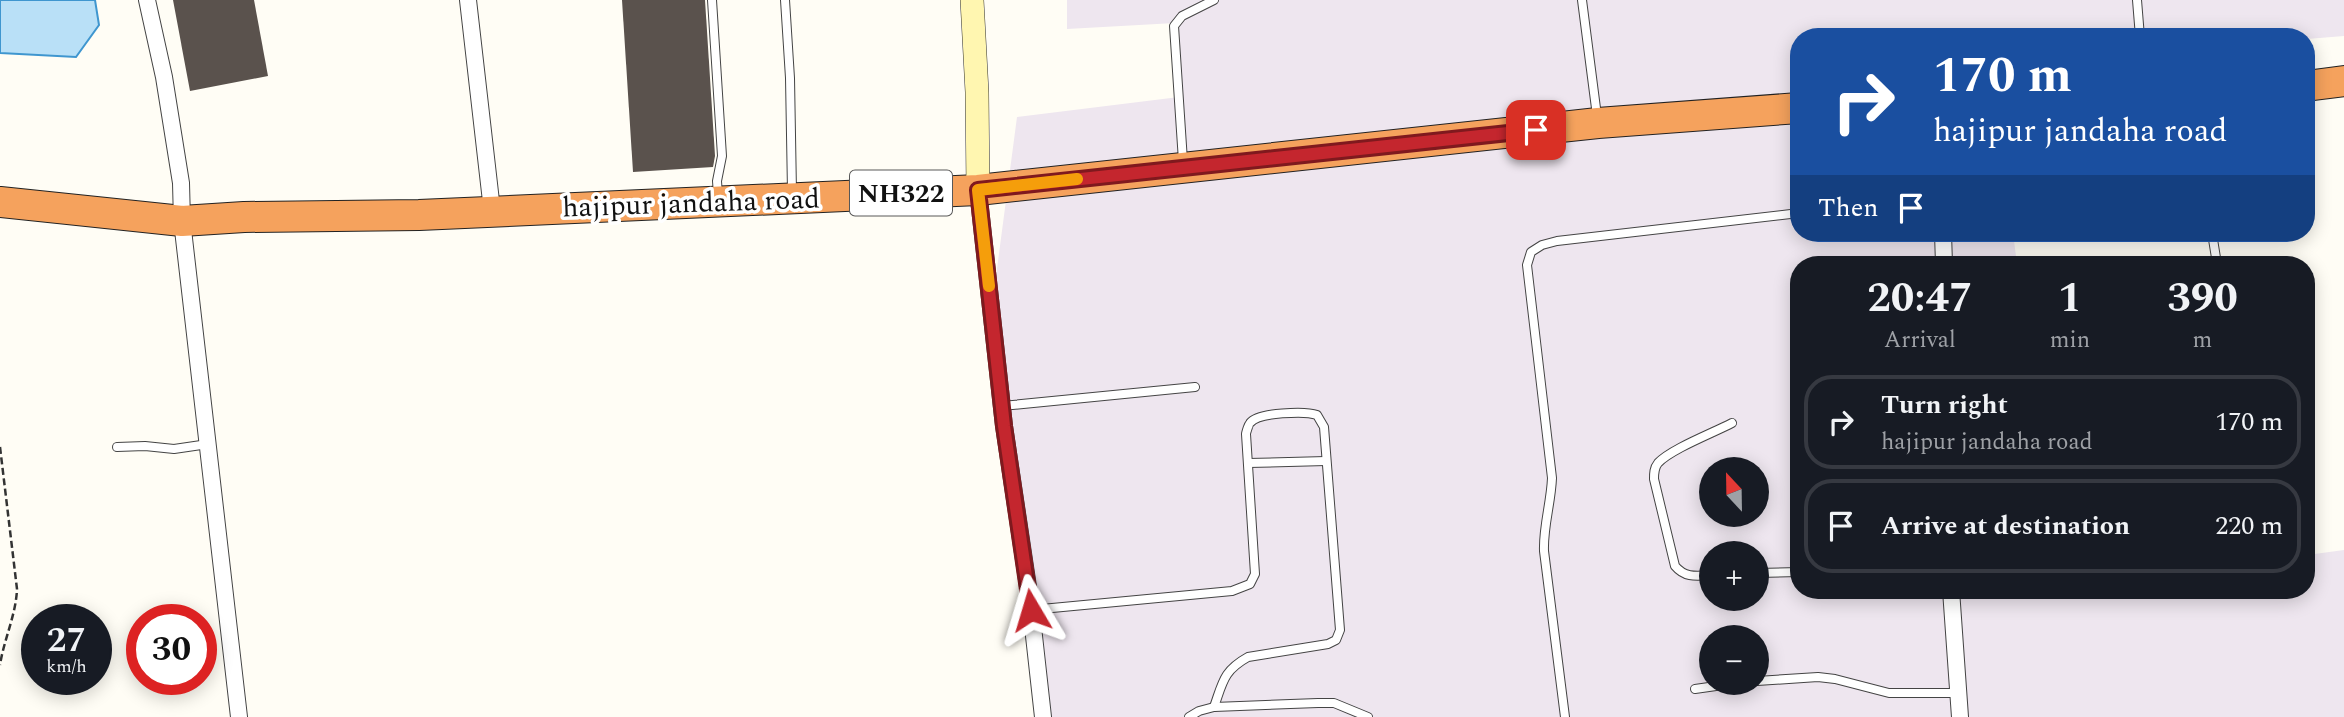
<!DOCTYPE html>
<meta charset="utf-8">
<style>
:root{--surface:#171b24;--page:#242831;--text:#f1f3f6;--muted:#9ea1a6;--line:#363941}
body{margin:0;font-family:Spectral,serif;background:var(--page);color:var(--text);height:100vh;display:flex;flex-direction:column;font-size:26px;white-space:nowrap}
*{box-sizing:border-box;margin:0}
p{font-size:23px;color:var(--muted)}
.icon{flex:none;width:38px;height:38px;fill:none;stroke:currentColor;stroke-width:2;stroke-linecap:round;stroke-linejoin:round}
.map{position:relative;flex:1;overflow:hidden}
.details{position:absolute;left:1790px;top:256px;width:525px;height:343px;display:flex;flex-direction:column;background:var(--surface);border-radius:28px;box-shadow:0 4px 18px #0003}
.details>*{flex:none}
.guide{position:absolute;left:1790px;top:28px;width:525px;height:214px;border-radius:28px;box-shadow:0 4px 18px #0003;background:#1a4fa0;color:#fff;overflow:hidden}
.needle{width:46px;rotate:338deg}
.buttons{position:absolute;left:1699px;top:457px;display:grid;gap:14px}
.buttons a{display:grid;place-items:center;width:70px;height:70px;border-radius:50%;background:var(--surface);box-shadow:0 4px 18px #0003;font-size:35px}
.speed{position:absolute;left:21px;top:604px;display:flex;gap:14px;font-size:35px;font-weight:700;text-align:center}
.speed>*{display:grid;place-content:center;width:91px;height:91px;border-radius:50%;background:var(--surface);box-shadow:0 4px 18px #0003;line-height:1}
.speed small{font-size:18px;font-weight:400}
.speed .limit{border:10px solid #d22;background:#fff;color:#111}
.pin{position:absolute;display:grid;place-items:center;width:60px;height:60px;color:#fff;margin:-30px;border-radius:14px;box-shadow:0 4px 10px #0006}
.me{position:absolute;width:77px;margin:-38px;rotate:353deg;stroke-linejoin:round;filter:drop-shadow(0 0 5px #0008)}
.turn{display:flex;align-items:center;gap:24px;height:147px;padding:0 28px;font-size:32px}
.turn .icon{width:91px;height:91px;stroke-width:2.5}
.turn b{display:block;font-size:49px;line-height:60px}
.then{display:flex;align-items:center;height:66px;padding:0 28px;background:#0003;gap:14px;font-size:26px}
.eta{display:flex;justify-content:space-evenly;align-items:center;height:119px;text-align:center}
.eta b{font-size:42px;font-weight:700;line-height:49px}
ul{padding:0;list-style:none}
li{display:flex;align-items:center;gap:21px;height:94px;margin:0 14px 10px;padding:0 14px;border:4px solid var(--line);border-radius:28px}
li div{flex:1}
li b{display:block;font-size:26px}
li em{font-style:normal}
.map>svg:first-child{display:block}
.industrial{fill:#eee6ef;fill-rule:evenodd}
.water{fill:#b9e0f7;stroke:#3f96cf;stroke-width:2}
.building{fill:#5a524d}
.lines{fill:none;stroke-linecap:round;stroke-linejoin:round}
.lane-casing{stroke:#444;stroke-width:10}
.street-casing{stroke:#444;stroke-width:18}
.secondary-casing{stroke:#333;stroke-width:24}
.highway-casing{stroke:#222;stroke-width:32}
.path{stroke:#333;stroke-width:2.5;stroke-dasharray:7 3.5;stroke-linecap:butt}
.lane{stroke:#fff;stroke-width:8}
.street{stroke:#fff;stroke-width:16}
.secondary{stroke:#fff6b0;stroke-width:23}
.highway{stroke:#f5a25d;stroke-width:30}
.route-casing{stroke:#7f191e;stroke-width:18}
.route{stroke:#c4262e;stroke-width:12}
.slow{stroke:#f59e0b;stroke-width:12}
.labels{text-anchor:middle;stroke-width:7;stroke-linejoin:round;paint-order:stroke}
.shield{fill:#fff;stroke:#585858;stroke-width:2}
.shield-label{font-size:26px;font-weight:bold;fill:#111}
.street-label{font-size:28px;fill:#111;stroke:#fff}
</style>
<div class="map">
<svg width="2344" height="717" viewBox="0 0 2344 717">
<rect width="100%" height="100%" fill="#fffdf5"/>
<path class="industrial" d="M 1067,0 L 2344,0 L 2344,36 L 2307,39 L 2306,37 L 1799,37 L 1799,233 L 2013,233 L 2017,264 L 1799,264 L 1799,590 L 2054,590 L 2054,592 L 2071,590 L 2306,590 L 2307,555 L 2344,550 L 2344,717 L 1051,717 L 993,299 L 1017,117 L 1179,97 L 1175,23 L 1067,29 ZM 1712,469 L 1757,469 L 1757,514 L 1712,514 ZM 1712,553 L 1757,553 L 1757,598 L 1712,598 ZM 1712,637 L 1757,637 L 1757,682 L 1712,682 Z"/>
<polygon class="water" points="0,0 95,0 99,25 76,57 0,53"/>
<g class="building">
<polygon points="173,0 254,0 268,76 190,91"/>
<polygon points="622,0 705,0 715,156 713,167 633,172"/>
</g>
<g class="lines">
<g class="lane-casing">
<g id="lane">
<polyline points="712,0 722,156 717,181 718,195"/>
<polyline points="785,0 790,78 792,192"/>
<polyline points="1582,0 1597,116"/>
<polyline points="2137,0 2140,37"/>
<polyline points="1183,161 1174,26 1182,16 1214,0"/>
<polyline points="2212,233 2217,264"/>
<polyline points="1002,406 1195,387"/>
<polyline points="117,447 145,446 174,449 208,444"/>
<polyline points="1248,463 1326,461"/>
<polyline points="1757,573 1799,572"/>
<path d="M 1712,575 C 1696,576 1685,578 1675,566 L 1654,479 C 1654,473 1654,468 1658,463 C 1671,449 1713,433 1732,423"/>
<path d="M 1031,610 L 1232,591 L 1250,584 L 1255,574 L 1246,434 C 1246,433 1249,423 1250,423 C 1258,412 1306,411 1317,415 L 1324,427 L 1340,630 L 1336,640 L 1328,644 L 1248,657 C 1223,671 1223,682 1214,707"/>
<polyline points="1757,681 1818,677 1835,679 1889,693 1958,693"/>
<polyline points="1695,689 1744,682"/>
<polyline points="1189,717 1199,711 1214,707 1318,703 1334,703 1368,717"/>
<path d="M 1565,717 L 1544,551 C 1543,527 1551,503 1552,478 L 1527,265 L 1531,252 L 1542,245 L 1557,241 L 1799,213"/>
</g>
</g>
<g class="street-casing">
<g id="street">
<polyline points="147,0 164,77 181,183 182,221 239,717"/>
<polyline points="468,0 492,210"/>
<polyline points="978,190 1004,426 1030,600 1043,717"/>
<polyline points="1943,233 1944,264"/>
<polyline points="1951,590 1960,717"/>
</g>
</g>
<g class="secondary-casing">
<polyline id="secondary" points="972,0 977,92 978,190"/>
</g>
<g class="highway-casing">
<g id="highway">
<polyline points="2306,86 2344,81"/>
<polyline points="0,202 182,221 244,217 419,215 978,190 1598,123 1799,108"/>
</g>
</g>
<path class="path" d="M 0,447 L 17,589 C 16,615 4,639 0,665"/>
<use href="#lane" class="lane"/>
<use href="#street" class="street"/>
<use href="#secondary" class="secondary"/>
<use href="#highway" class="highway"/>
</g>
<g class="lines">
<g class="route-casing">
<polyline id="route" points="1031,610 1004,426 978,190 1536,130"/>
</g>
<use href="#route" class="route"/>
<polyline class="slow" points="989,286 978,190 1077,179"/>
</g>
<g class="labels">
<rect class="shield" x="850" y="170.5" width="102" height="45" rx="5"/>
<g class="shield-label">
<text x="901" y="202">NH322</text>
</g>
<g class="street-label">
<text transform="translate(691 202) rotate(-2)" y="10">hajipur jandaha road</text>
</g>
</g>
</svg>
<div class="buttons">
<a><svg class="needle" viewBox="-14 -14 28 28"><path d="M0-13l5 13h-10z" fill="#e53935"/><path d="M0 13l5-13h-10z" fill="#9ea1a6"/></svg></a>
<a>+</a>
<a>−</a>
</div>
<div class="speed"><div>27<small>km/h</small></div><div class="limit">30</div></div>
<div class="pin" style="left:1536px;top:130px;background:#d93025"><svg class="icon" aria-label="arrive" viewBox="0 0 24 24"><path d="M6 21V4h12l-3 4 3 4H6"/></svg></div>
<svg class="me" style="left:1031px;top:610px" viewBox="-20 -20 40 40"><path d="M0-17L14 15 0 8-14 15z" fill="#c4262e" stroke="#fff" stroke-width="4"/></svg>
<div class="guide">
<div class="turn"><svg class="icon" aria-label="right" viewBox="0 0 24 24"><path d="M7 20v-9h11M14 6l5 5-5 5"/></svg><div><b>170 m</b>hajipur jandaha road</div></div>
<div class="then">Then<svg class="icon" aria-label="arrive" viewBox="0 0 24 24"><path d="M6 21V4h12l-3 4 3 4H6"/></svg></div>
</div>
<section class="details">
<div class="eta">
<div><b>20:47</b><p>Arrival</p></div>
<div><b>1</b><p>min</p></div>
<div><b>390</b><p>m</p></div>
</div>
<ul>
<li><svg class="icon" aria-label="right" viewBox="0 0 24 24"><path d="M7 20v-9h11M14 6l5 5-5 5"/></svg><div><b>Turn right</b><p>hajipur jandaha road</p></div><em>170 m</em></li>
<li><svg class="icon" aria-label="arrive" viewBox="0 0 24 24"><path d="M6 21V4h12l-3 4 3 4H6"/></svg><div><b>Arrive at destination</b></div><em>220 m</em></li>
</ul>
</section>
</div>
